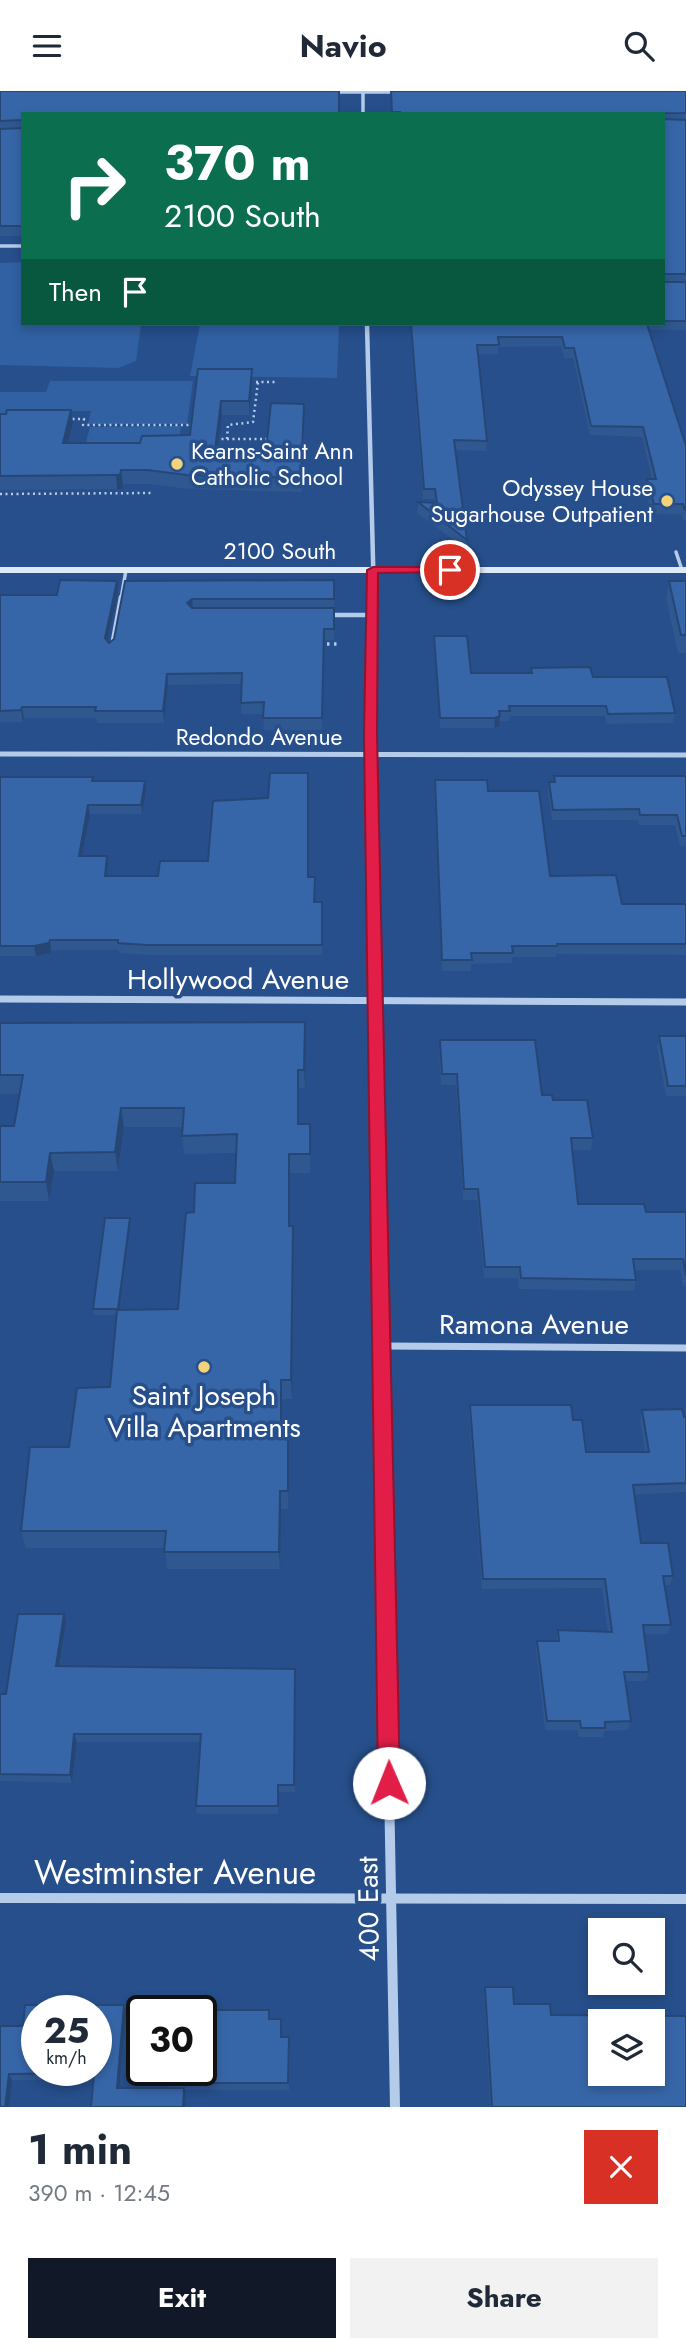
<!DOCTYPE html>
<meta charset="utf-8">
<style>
:root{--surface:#fff;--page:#f2f2f3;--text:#1f2937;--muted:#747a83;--accent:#111827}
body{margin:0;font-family:Jost,sans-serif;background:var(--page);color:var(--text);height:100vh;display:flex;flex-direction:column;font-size:26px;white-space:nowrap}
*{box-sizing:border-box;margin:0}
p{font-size:23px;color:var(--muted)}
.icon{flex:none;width:38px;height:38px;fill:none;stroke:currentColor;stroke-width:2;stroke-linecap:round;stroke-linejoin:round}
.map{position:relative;height:2016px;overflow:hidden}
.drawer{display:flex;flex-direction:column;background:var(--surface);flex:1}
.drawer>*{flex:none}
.banner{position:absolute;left:21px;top:21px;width:644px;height:214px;border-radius:0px;box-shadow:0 4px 10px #0003;background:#0b6e4f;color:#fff;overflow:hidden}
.tools{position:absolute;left:588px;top:1827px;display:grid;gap:14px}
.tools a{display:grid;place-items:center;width:77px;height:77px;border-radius:0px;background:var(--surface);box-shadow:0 4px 10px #0003;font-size:35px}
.speed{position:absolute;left:21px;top:1904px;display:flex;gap:14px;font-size:35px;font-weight:700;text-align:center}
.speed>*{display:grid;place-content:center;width:91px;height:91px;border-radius:50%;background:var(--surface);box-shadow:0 4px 10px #0003;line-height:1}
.speed small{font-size:18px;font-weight:400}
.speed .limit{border:4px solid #111;border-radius:10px;background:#fff;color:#111}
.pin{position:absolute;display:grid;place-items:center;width:60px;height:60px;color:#fff;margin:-30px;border:4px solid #fff;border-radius:50%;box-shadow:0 2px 7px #0007}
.me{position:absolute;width:77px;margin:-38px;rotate:359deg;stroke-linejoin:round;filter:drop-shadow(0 0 5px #0008)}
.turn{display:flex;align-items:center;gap:24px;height:147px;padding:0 28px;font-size:32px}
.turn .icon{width:91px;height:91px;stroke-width:2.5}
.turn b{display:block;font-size:49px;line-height:60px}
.then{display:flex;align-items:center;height:66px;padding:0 28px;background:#0003;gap:14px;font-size:26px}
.round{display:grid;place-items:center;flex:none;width:74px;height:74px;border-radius:0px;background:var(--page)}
.summary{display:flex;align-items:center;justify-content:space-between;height:119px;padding:0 28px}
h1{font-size:42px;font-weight:700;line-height:52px}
.button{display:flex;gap:14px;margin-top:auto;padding:14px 28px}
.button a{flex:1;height:80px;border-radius:0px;background:var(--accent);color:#fff;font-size:28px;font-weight:700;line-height:80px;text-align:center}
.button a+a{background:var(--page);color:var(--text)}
header{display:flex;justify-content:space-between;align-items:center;height:91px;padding:0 28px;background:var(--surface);font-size:32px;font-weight:700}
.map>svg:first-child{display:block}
.green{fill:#3161a3}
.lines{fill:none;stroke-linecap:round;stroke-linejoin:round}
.path-far1{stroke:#b5cbea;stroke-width:2.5;stroke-dasharray:2 3.5;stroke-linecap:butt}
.path{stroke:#b5cbea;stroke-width:3.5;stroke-dasharray:2.5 4.5;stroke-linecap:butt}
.lane-far1{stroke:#b5cbea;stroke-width:3.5}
.lane{stroke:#b5cbea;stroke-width:4.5}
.street-far4{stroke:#b5cbea;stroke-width:3.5}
.street-far3{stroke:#b5cbea;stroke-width:4.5}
.street-far2{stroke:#b5cbea;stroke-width:5}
.street-far1{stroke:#b5cbea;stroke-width:7}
.street{stroke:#b5cbea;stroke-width:10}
.secondary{fill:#dfe9f8;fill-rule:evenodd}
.wall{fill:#2f5890}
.shaded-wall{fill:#264776}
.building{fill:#3766a8;stroke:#264776;stroke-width:2;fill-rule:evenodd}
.route{fill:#e11d48;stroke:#92132f;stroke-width:2}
.poi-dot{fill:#f3d37a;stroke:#264f8b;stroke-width:2.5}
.labels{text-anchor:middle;stroke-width:7;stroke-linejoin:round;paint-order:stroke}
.far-poi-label{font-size:23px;fill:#fff;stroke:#264f8b;text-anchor:start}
.far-street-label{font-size:23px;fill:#fff;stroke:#264f8b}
.street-label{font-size:28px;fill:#fff;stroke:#264f8b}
.poi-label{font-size:28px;fill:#fff;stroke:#264f8b}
.near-street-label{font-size:33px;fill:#fff;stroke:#264f8b}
</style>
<header><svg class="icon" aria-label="menu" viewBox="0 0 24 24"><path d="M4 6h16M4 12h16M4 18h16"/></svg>Navio<svg class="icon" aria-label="search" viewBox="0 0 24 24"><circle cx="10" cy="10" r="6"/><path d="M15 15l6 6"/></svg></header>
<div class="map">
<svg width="686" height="2016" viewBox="0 0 686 2016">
<rect width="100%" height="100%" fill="#264f8b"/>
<g class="green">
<polygon points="23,171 23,233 141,233 136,270 118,277 0,274 0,172"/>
<polygon points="200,233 339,233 337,287 190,285"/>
<polygon points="50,290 193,290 187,333 88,333 91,320 42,320 0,328 0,301 46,301"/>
<polygon points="181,335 178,354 83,362 90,336"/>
</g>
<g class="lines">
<g class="path-far1">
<polyline points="256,291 276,291"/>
<polyline points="67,328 84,328 83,334 195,334"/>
<polyline points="216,348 270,348"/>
<polyline points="227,348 228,334 253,331 258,291"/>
<polyline points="0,403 151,402"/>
</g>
<polyline class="path" points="320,553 341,553"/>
<g class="lane-far1">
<polyline points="676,461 682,479"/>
<polyline points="121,508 126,479"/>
</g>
<g class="lane">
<polyline points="327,524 373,524"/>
<polyline points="112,555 121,506"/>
</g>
<g class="street-far4">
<polyline points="363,0 363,23"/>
<polyline points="333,1 398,1"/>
<polyline points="0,155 23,155"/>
</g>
<polyline class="street-far3" points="367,233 374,508"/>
<g class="street-far2">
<polyline points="374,506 370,643 374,883"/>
<polyline points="0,663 686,664"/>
</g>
<g class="street-far1">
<polyline points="374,882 383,1375"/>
<polyline points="0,908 686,911"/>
<polyline points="381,1255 686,1257"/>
</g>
<g class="street">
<polyline points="383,1373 395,2016"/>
<polyline points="0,1807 686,1808"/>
</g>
<rect class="secondary" x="0" y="476" width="686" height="6"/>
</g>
<g class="wall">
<polygon points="0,0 23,23 23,145 0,145"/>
<polygon points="391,0 686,0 686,239 650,239 686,355 686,429 683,429 681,423 652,423 645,398 647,388 652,388 642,346 590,344 573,267 564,267 561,255 498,256 498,263 478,263 487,350 486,360 455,359 467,449 467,459 417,422 418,411 435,412 435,408 423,408 410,233 663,233 663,23 392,23"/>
<polygon points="252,278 252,291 249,324 222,324 218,359 266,359 304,326 302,401 188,398 148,393 123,393 122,398 117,398 0,399 0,323 71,319 73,333 68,352 140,352 190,344"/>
<polygon points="334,489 334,549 324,549 322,639 264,639 263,623 241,623 242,593 168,594 164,632 97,632 96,627 24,627 23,631 0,631 0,504 57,504 118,501 108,550 109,552 114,548 125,490"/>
<polygon points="669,490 686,490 686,562 678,562 666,508"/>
<polygon points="434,545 471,582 531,582 531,577 593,586 675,622 673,632 606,633 605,625 510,625 509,630 500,630 499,635 494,637 440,637 434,555"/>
<polygon points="554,685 686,685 686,755 680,755 675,734 639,734 638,729 552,729 548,701 549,691 554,691"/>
<polygon points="0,686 94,690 146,700 142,723 90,723 82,765 107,765 108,775 107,785 308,786 315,811 322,811 322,864 148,864 119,862 118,859 51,859 50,862 36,865 0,865"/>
<polygon points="435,689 488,700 550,785 622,813 686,813 686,864 556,863 556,866 512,866 512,872 471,873 471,880 442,880 434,700"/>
<polygon points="0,932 306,950 305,997 299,997 299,1033 310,1033 310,1082 290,1082 290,1135 293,1154 292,1308 282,1308 282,1339 289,1356 288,1418 281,1418 280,1478 167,1478 165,1457 26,1457 21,1440 69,1356 110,1296 117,1224 94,1224 93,1218 130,1127 130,1132 120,1219 178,1218 194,1121 235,1092 237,1062 184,1063 182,1045 183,1036 124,1036 118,1080 54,1080 49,1110 0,1110 0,1035 14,1035 20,1003 0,1003"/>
<polygon points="659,945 686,945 686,1005 666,1005 657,956"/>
<polygon points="440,949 542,1004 553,1009 593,1047 591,1059 573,1059 578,1113 646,1121 686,1121 686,1195 683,1195 680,1179 635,1179 636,1189 634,1200 519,1198 518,1187 484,1187 477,1109 463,1109 456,994 441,994 439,960"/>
<polygon points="470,1314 573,1329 586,1361 645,1361 640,1330 642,1319 686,1326 686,1401 634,1404 641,1452 673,1485 670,1494 664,1494 671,1534 668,1543 644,1543 649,1581 646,1590 625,1590 631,1630 628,1639 604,1640 603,1646 578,1646 578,1639 545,1639 536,1559 537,1550 556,1550 558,1539 608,1541 602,1497 482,1498 469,1324"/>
<polygon points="66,1531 60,1576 295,1586 295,1701 278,1701 278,1723 197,1723 196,1715 201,1651 77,1651 72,1692 0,1690 0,1603 6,1603"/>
<polygon points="485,1896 514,1913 551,1924 686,2016 490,2016 484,1903"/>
<polygon points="124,1914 126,1921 120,1997 170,1997 168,1992 270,1928 281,1928 282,1946 290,1953 289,1999 184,1999 186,2003 185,2016 91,2016 94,1989 12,1989 9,2016 0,2016 23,1935"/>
</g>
<g class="shaded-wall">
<polygon points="252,278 252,291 249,324 249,310"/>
<polygon points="221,310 222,324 216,373 215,359"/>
<polygon points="71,319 73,333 64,366 63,352"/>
<polygon points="121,379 123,393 122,398 117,398 116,384"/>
<polygon points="117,490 118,501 106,558 105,547"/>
<polygon points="192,508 193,519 187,512"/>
<polygon points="167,583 168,594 164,632 163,620"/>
<polygon points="22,616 24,627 23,631 21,619"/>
<polygon points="500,625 499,635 494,637 495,627"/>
<polygon points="145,690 146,700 142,723 141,714"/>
<polygon points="88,714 90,723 80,775 79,765"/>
<polygon points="107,765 108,775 106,795 105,785"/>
<polygon points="50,849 51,859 50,862 36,865 34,855"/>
<polygon points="305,931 306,950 305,997 304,979"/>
<polygon points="121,1017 124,1036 118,1080 115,1061"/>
<polygon points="50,1062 54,1080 49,1110 46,1091"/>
<polygon points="130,1127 130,1132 119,1224 118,1218"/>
<polygon points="293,1135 293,1154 292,1308 291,1289"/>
<polygon points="281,1289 282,1308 281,1356"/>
<polygon points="288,1339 289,1356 288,1418"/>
<polygon points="280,1400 281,1418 280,1478 279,1461"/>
<polygon points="64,1523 66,1531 58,1584 56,1575"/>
<polygon points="74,1643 77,1651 72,1692 70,1684"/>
<polygon points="124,1914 126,1921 119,2003 117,1997"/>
<polygon points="9,1983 12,1989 9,2016 5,2016"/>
<polygon points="184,1997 186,2003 185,2016 183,2016"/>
</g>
<g class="building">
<polygon points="0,0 339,0 339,23 23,23 23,30 22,29 0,30"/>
<polygon points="391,0 686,0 686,22 400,23 400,21 392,21"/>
<polygon points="663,28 686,29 686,183 663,183"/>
<polygon points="23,37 23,135 0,135 0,38"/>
<polygon points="663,190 664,191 686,191 686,230 663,230"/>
<polygon points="411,233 647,233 686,355 686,419 685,419 683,413 654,413 647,388 656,388 643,336 591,335 574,257 565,257 562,246 498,246 499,254 477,254 487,350 454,349 467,449 418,411 437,412 435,398 424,398"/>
<polygon points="198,278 252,278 249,310 221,310 215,359 266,359 271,312 304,313 301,387 187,384 147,379 121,379 120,384 116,384 0,385 0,323 6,323 7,319 71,319 63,352 140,352 142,345 190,344"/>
<polygon points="60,489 117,490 105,547 109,552 114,548 125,490 334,489 334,508 192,508 187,512 192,517 334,517 334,538 324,538 322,627 263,627 264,611 241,612 242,582 167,583 163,620 95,620 96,616 22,616 21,619 0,620 0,504 57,504"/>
<polygon points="669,490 686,490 686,544 681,544"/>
<polygon points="434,545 467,545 471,582 532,582 531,577 590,576 593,586 667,586 675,622 608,623 606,615 509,615 510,620 499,620 500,625 495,627 440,627"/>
<polygon points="270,682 308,682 308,786 315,786 314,811 322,811 322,854 147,854 118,852 118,849 50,849 49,852 34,855 0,855 0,686 93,686 92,690 145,690 141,714 88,714 79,765 107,765 105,785 158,785 160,770 208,770 213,710 268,707"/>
<polygon points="554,685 686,685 686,745 682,745 677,724 640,724 639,718 553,719 549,691 555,691"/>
<polygon points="435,689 487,689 488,700 539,700 550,785 616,784 622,813 686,813 686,853 557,853 557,855 512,855 513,862 471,862 472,869 442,869"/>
<polygon points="305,931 304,979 298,979 298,1033 310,1033 310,1063 289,1063 289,1135 293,1135 291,1289 281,1289 281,1339 288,1339 288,1400 280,1400 279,1461 164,1461 166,1440 21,1440 30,1356 69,1356 77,1297 110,1296 117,1219 178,1218 186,1122 194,1121 195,1092 235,1092 237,1043 182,1045 184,1017 121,1017 115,1061 50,1062 46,1091 0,1091 0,1035 14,1035 23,984 0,984 0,932"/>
<polygon points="659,945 686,945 686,995 668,995"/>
<polygon points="440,949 535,949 542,1004 552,1004 553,1009 587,1009 593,1047 571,1047 578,1113 644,1113 646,1121 686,1121 686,1184 683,1168 633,1168 636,1189 521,1187 520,1176 485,1176 478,1098 464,1098 457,983 442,983"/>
<polygon points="105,1127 130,1127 118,1218 93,1218"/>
<polygon points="470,1314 571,1314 573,1329 582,1329 586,1361 649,1361 642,1319 682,1318 684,1326 686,1326 686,1392 633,1394 641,1452 668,1452 673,1485 663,1485 671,1534 643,1534 649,1581 624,1581 631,1630 605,1631 605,1637 581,1637 580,1630 547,1630 537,1550 559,1550 558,1539 612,1541 605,1488 483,1488"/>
<polygon points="18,1523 64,1523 56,1575 295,1578 294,1694 278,1694 278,1715 196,1715 201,1643 74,1643 70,1684 0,1683 0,1603 6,1603"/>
<path d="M 485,1896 L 513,1896 L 514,1913 L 550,1913 L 551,1924 L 686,1925 L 686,2016 L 492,2016 ZM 600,1930 L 653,1930 L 653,1983 L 600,1983 Z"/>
<path d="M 25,1914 L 124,1914 L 117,1997 L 184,1997 L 183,2016 L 91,2016 L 94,1982 L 9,1983 L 5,2016 L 0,2016 L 0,1935 L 23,1935 ZM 37,1920 L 96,1920 L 96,1979 L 37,1979 Z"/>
<polygon points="173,1919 269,1919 269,1928 281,1928 281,1946 289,1946 288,1992 168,1992 169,1979 201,1979 201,1920 173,1920"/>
</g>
<polygon class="route" points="450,476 454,477 454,481 378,482 377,643 400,1692 397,1700 389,1703 381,1700 378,1692 364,643 367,479 373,476"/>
<g class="poi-dot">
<circle cx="177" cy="373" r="7"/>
<circle cx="667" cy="410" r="7"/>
<circle cx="204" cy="1276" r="7"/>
</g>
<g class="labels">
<g class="far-poi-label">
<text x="191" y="368">Kearns-Saint Ann<tspan x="191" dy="26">Catholic School</tspan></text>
<text x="653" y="405" text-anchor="end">Odyssey House<tspan x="653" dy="26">Sugarhouse Outpatient</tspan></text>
</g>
<g class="far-street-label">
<text x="280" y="468">2100 South</text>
<text x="259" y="654">Redondo Avenue</text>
</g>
<g class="street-label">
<text x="238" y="898">Hollywood Avenue</text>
<text x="534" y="1243">Ramona Avenue</text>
<text transform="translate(368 1818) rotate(-91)" y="10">400 East</text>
</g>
<g class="poi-label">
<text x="204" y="1314">Saint Joseph<tspan x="204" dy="32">Villa Apartments</tspan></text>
</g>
<g class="near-street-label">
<text x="175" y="1793">Westminster Avenue</text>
</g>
</g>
</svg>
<div class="tools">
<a><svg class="icon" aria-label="search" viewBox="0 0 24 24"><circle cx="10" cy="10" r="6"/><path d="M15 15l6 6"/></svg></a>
<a><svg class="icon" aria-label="layers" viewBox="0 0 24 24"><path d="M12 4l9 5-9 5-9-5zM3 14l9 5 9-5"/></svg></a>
</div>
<div class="speed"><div>25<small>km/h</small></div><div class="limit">30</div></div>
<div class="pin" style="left:450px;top:479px;background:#d93025"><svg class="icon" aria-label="arrive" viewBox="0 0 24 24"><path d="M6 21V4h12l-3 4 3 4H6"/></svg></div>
<svg class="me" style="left:389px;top:1692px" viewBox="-20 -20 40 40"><circle r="19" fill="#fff"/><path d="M0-13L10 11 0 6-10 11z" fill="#e11d48"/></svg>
<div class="banner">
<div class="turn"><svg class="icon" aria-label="right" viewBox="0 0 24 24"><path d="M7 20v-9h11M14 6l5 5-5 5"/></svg><div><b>370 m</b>2100 South</div></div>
<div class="then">Then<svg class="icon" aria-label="arrive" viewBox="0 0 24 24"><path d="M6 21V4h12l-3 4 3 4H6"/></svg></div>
</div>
</div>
<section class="drawer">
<div class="summary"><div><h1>1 min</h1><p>390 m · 12:45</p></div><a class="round" style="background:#d93025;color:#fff"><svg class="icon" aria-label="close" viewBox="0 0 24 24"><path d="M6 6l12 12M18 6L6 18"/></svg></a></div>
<div class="button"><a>Exit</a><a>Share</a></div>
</section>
